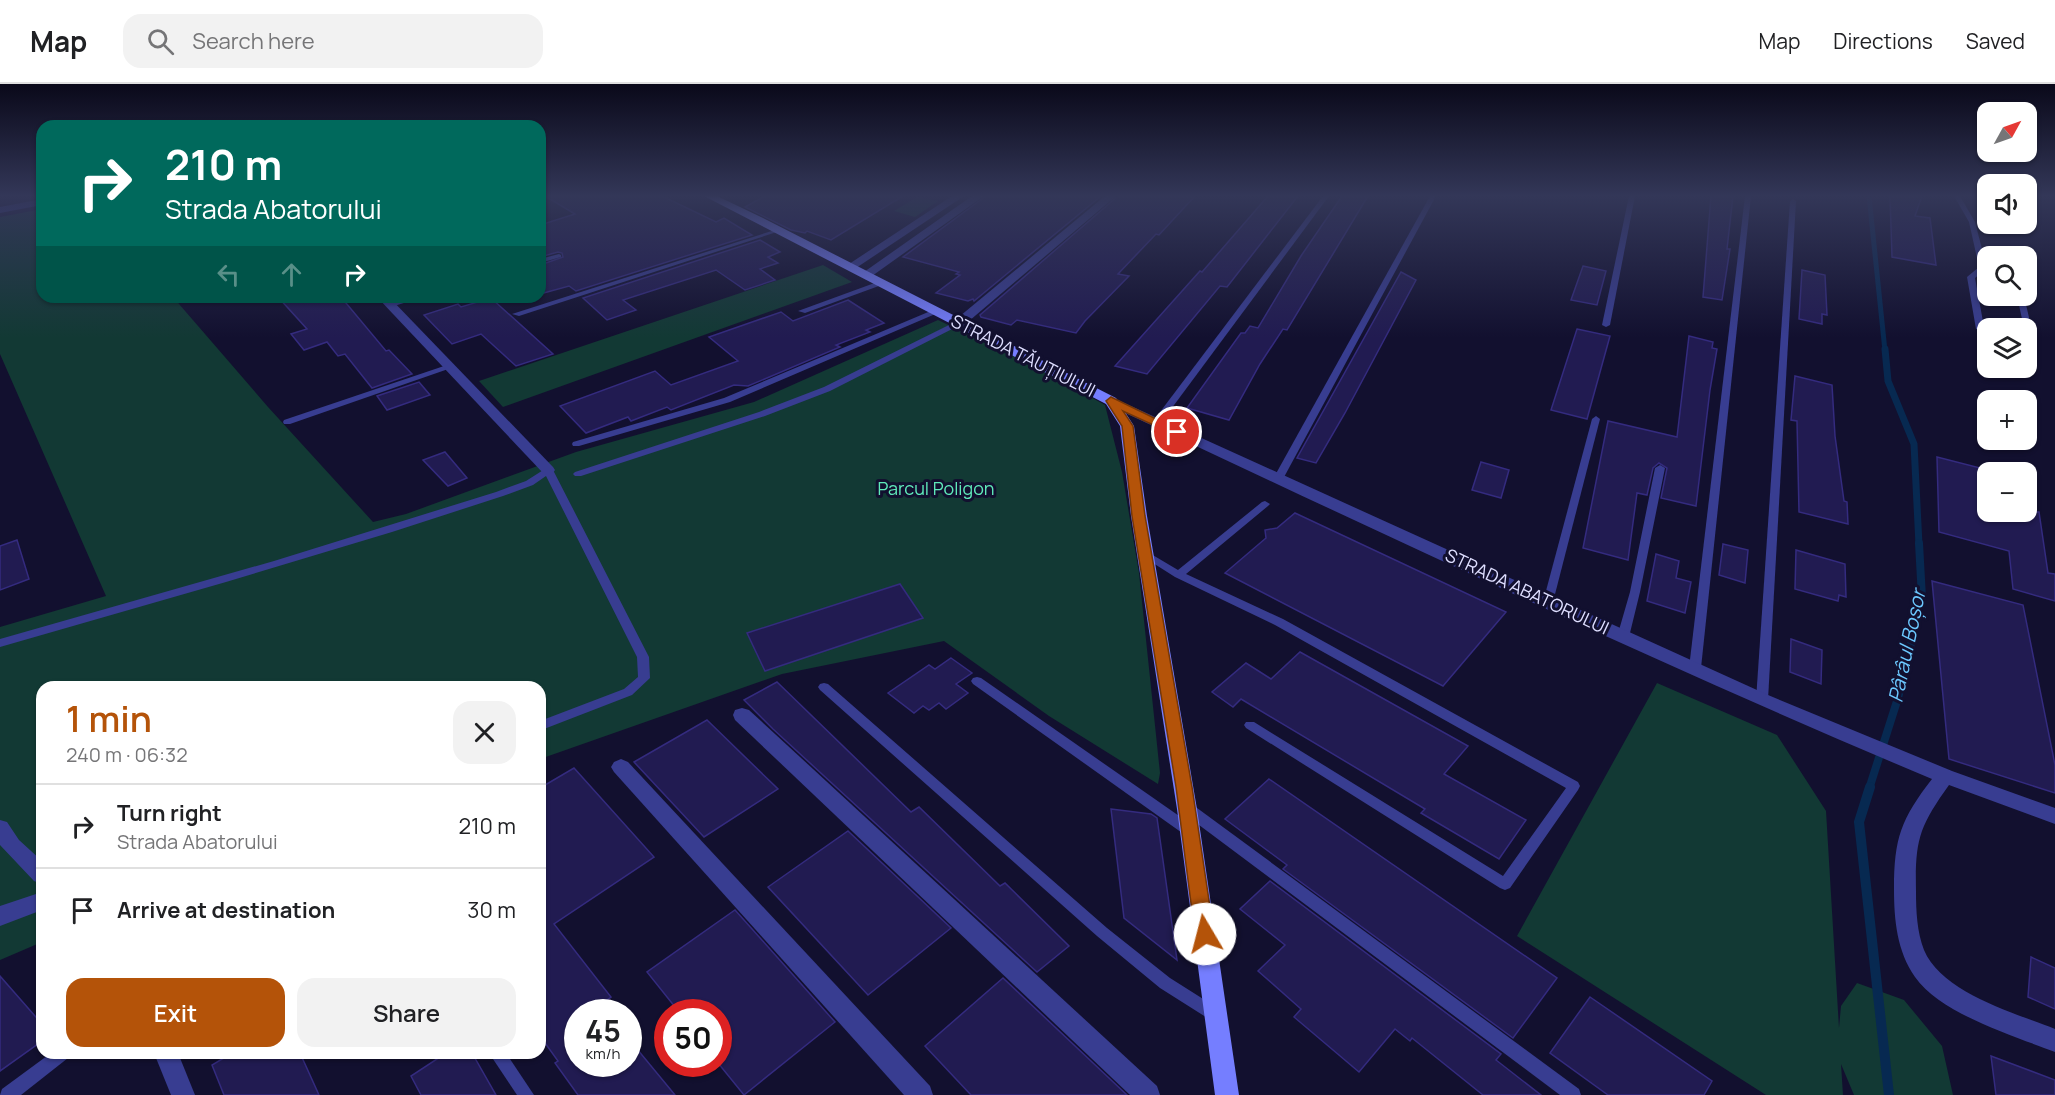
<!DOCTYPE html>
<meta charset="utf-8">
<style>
:root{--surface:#fff;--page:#f2f2f2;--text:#202124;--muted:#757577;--line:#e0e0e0;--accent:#b45309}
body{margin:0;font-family:Manrope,sans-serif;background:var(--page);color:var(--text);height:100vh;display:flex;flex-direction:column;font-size:22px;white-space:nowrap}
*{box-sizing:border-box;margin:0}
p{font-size:20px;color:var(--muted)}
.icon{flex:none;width:33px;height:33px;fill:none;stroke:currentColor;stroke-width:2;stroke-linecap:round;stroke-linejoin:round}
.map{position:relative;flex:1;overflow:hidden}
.side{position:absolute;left:36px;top:597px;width:510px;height:378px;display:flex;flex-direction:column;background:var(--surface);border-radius:18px;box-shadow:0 2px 4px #0004}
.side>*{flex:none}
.guide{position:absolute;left:36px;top:36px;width:510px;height:183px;border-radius:18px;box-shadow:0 2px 4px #0004;background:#00695c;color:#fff;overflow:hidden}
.needle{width:39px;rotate:50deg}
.fabs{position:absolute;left:1977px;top:18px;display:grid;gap:12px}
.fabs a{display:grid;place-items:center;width:60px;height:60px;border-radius:12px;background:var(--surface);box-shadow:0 2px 4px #0004;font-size:30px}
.speed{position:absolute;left:564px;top:915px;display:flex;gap:12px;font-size:30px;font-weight:700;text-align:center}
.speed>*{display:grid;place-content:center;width:78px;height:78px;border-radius:50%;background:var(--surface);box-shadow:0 2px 4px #0004;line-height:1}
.speed small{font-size:15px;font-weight:400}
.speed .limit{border:9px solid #d22;background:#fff;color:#111}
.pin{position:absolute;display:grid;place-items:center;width:51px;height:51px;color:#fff;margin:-26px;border:3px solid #fff;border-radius:50%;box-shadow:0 2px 6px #0007}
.me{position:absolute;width:66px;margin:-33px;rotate:352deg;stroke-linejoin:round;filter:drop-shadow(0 0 4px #0008)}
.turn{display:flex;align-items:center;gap:21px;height:126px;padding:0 30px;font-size:27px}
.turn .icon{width:78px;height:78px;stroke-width:2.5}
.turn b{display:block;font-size:42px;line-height:51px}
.lanes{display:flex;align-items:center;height:57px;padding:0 30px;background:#0003;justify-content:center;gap:30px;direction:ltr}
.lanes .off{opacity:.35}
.round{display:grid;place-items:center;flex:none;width:63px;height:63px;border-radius:18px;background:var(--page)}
.head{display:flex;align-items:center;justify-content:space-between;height:102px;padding:0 30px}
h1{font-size:36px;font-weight:600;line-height:45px;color:var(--accent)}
.action{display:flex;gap:12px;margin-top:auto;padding:12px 30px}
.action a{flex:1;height:69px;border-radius:18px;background:var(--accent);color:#fff;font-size:24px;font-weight:600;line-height:69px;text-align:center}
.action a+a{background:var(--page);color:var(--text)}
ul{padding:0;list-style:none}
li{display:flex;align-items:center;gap:18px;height:84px;padding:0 30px;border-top:2px solid var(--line)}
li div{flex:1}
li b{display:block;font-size:22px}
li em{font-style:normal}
header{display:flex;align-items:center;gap:36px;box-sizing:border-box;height:84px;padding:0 30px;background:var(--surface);border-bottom:2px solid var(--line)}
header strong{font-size:28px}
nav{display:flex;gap:33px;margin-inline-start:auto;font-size:21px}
.search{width:420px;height:54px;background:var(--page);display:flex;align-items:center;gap:15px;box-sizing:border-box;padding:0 21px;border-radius:18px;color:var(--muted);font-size:22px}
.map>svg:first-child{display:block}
.green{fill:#123934}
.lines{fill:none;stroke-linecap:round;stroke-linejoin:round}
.stream-far3{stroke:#072951;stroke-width:5}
.stream-far2{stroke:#072951;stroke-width:7}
.stream-far1{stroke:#072951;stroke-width:8}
.stream{stroke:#072951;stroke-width:10}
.building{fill:#211b51;stroke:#342b7f;stroke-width:1.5}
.service{fill:#383d91;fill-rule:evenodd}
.minor{fill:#383d91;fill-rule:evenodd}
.tertiary{fill:#383d91;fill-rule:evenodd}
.secondary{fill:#757eff;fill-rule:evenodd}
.route{fill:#b45309;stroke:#753606;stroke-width:1.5}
.labels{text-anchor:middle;stroke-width:6;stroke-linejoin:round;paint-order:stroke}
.street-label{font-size:18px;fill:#dedeff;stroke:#12102f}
.park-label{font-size:18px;fill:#5feaba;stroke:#12102f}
.water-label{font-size:20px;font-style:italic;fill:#6cc8ff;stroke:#12102f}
</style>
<header>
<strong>Map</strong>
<div class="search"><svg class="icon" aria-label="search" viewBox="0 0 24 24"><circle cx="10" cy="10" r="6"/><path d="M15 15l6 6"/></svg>Search here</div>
<nav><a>Map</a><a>Directions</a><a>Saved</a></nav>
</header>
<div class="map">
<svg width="2055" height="1011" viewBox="0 0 2055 1011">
<rect width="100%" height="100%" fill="#12102f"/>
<g class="green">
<polygon points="917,113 938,117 915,133 894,127"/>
<polygon points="42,125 42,213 173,213 268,323 373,438 406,430 576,368 754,318 938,236 1040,285 1105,321 1122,388 1139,489 1160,689 1158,700 1049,632 944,557 782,590 540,675 540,603 42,603 42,858 0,876 0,543 106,512 0,270 0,133"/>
<polygon points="823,181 852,198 503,323 479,297"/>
<polygon points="1657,599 1777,651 1826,727 1839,944 1841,922 1857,899 1904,916 1942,962 1953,1011 1854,1011 1841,980 1843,1011 1766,1011 1517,852"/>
</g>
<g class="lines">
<polyline class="stream-far3" points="1869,112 1885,267"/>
<polyline class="stream-far2" points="1885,265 1888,297 1914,360 1919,461"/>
<polyline class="stream-far1" points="1869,705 1898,614 1922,514 1919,459"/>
<polyline class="stream" points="1870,703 1859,738 1889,1011"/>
</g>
<g class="building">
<polygon points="545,112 662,112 716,138 724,134 752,151 576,207 569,202 540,210 540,181 563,173 562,169 558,168 540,173 540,141 575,130"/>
<polygon points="765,112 903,112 831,156 807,147 805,149 791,146 745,123"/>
<polygon points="986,112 1101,112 974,217 973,215 968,217 936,209 960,191 956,190 959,188 903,173"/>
<polygon points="1118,112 1195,112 1159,151 1156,150 1118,190 1129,192 1085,237 1076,249 1017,236 1011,241 981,233 980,231"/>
<polygon points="1268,112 1298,112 1227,203 1220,202 1147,290 1115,282 1200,187 1202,188"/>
<polygon points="1342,112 1368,112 1287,246 1283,245 1260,280 1229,336 1187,324 1241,249 1245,249 1250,242 1258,244 1301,172"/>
<polygon points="1711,112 1733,112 1727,165 1730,165 1722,216 1703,213"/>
<polygon points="1890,112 1922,112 1915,132 1930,134 1936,181 1892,173"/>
<polygon points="760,156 780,168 768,173 778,179 760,185 775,196 745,206 716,186 623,216 636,226 607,236 583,214"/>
<polygon points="1583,182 1606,187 1597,221 1571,216"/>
<polygon points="1802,186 1825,191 1827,231 1822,230 1822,240 1799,235"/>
<polygon points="1401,188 1416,196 1345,329 1316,379 1297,374"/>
<polygon points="278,213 341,213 386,267 389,266 412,290 372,304 345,270 338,272 327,258 304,266 291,250 307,245"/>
<polygon points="491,214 553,270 516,282 481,250 452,260 424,231 458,220 461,223"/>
<polygon points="848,216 884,239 866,246 870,248 836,261 840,263 748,302 734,301 671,326 667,323 631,337 628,333 586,349 560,322 655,287 671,301 738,277 709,253 781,228 793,237"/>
<polygon points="1577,245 1610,252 1587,335 1551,326"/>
<polygon points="1689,252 1713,258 1712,264 1717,265 1710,306 1696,422 1661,414 1667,384 1659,379 1653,384 1647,411 1637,409 1628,476 1583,464 1608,337 1677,353"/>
<polygon points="1795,292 1832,301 1835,352 1844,417 1847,418 1848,440 1799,428 1797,337 1791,336"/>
<polygon points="419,298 430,311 387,326 377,312"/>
<polygon points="445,368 467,394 448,402 423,376"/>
<polygon points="1937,373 1988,386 1988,428 2039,428 2048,489 2055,490 2055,517 2013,505 2009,467 1939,448"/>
<polygon points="1481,378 1509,386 1501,414 1472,406"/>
<polygon points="1295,429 1506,528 1443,602 1225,489 1266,454 1265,446 1277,444"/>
<polygon points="17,456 29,495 0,506 0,462"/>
<polygon points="1723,460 1748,466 1745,499 1719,491"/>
<polygon points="1796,466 1845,480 1846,513 1839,511 1838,517 1795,505"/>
<polygon points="1656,470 1679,477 1676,494 1691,498 1685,529 1647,517"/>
<polygon points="1932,497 2023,521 2055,681 2055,709 1949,675"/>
<polygon points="900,500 923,534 765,587 747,549"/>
<polygon points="1791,555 1822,566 1821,600 1790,588"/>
<polygon points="1300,568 1468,662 1444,690 1526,736 1499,775 1421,729 1425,725 1241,615 1233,623 1212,608 1246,579 1271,595"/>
<polygon points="951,574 972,589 956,600 968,609 946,625 939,619 929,626 923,622 914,629 888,609 929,581 935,585"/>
<polygon points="777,598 911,728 919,723 1000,802 1005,799 1069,862 1037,888 773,645 744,616"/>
<polygon points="707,636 778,705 704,753 634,678"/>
<polygon points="574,684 654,773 554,840 611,913 590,928 578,928 578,980 628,980 628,954 675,1011 578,1011 555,979 558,977 540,952 540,704"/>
<polygon points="1269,695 1557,894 1513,954 1283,785 1287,781 1225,735"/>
<polygon points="1111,725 1151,730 1157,734 1177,876 1124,834"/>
<polygon points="848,747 951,844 868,911 768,803"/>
<polygon points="1270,797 1501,970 1496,976 1541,1011 1483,1011 1412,954 1410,957 1395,945 1359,988 1294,933 1301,925 1258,887 1285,861 1240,825"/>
<polygon points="735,826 835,938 744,1011 718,979 718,928 679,928 647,888"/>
<polygon points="2031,873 2055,884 2055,925 2028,913"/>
<polygon points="0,892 42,940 42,957 0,987"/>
<polygon points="1003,894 1127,1011 971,1011 925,962"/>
<polygon points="1590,913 1712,997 1704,1011 1608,1011 1550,969"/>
<polygon points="232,969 300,969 319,1011 224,1011 212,981"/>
<polygon points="446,969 472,969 496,1011 421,1011 411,992"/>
<polygon points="1991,972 2055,996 2055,1011 1996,1011"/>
</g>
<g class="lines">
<g class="service">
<polygon points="1323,112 1329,112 1160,340 1154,340 1154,336"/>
<polygon points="1430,112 1436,112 1283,395 1278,398 1275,397 1273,395"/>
<polygon points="1629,112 1635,112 1610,241 1606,243 1602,241"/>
<polygon points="1745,112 1751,112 1701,584 1699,587 1691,587 1689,584"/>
<polygon points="1954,112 1960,112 1975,138 1987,184 1975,194 1984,243 1991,244 1988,244 1988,248 1976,245 1967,193 1979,183 1969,138"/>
<polygon points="1793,115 1796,117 1768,616 1766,619 1758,619 1756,616 1790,117"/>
<polygon points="778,145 783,146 519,232 512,230"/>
<polygon points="559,170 561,171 561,173 540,179 540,175"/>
<polygon points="880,197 887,199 805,229 798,227"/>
<polygon points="2017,212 2024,212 2034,255 2033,257 2026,256 2026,244 2024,244"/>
<polygon points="411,213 423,213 391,223 387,221"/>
<polygon points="933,226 940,228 730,318 579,362 573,362 572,360 573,358 724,314"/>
<polygon points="955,238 962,240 830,307 765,332 581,392 575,392 573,390 575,388 759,328 824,303"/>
<polygon points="447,281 450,281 454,283 290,340 284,340 283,338 284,336"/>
<polygon points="1596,332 1600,335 1553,518 1548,522 1543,518 1592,335"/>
<polygon points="1660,381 1665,384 1640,508 1629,553 1623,557 1617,553 1630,508 1655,384"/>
<polygon points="548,383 553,386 649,573 650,594 632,611 544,645 540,646 540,637 624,605 638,593 637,573 546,392 533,401 503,412 392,448 226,498 0,563 0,555 274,477 496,408 526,397"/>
<polygon points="1265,417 1270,420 1268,422 1186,490 1283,535 1578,698 1580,702 1578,706 1510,804 1505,806 1500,804 1246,644 1244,641 1246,638 1254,638 1503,792 1566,704 1275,541 1175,493 1142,472 1143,470 1151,470 1178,486 1262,418"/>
<polygon points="977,593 981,594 1195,743 1197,747 1195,751 1190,752 1185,751 973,600 971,597 973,594"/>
<polygon points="824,599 828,600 1107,844 1170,894 1219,925 1222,930 1219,935 1214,937 1209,935 1160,904 1097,852 820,606 818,603 820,600"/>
<polygon points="1188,720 1193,721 1579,1005 1581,1011 1560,1011 1183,729 1182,725 1183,721"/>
<polygon points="51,969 71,969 68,974 21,1011 0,1011 2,1005"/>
<polygon points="489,969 506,969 534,1011 517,1011"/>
</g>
<g class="minor">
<polygon points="952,112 964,112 856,184 852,185 846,182"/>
<polygon points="972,112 984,112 872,192 864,192 864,188"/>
<polygon points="1105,112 1116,112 962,243 954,243 954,237"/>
<polygon points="377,213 389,213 553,383 555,386 553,389 543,389"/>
<path d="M 1111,313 L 1768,611 L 1952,687 L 2055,724 L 2055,740 L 1949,701 C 1919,743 1915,756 1916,807 C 1916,827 1917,848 1924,866 C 1942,909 2015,929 2055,945 L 2055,968 C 2014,952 1941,930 1915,893 C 1897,867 1894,836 1894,805 C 1894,754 1901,735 1932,695 C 1653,578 1380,448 1106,320 L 1104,317 Z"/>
<polygon points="742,624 749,626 1157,1002 1160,1011 1130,1011 735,636 733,631 735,626"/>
<polygon points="621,675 628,678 930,1002 933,1011 904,1011 614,688 611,683 614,678"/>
<polygon points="0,736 7,738 19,756 42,777 42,800 34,797 0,761"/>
<polygon points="42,808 42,826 0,842 0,822"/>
<polygon points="154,969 178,969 195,1011 171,1011"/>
</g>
<polygon class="tertiary" points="42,115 42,121 0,129 0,123"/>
<polygon class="secondary" points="704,112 717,112 763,134 1116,314 1134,342 1147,432 1197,725 1239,1011 1215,1011 1177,725 1131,432 1120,342 1106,320"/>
</g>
<linearGradient id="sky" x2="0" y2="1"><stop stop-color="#0a091a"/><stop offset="0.44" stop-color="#333758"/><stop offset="1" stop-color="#333758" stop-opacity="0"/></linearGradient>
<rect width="2055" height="254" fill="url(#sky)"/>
<polygon class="route" points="1111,313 1183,348 1181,350 1173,350 1123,327 1133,342 1145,432 1192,703 1214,850 1211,856 1205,858 1198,856 1195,850 1176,703 1132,432 1122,342 1106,317"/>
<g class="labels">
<g class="street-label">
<text transform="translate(1023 272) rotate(27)" y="6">STRADA TĂUȚIULUI</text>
<text transform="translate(1527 508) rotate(25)" y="6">STRADA ABATORULUI</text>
</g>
<g class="park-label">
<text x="936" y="411">Parcul Poligon</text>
</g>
<g class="water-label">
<text transform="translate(1907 562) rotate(-78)" y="7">Pârâul Boșor</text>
</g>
</g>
</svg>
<div class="fabs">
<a><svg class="needle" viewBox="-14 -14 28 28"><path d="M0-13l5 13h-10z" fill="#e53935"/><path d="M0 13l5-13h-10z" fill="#757577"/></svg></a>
<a><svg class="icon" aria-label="sound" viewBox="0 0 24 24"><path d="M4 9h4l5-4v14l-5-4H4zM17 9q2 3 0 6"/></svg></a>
<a><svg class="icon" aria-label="search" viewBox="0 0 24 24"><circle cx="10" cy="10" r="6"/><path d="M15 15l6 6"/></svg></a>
<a><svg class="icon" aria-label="layers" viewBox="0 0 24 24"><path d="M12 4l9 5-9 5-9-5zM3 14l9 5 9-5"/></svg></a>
<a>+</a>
<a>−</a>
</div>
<div class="speed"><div>45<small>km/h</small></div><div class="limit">50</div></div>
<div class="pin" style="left:1177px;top:348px;background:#d93025"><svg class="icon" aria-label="arrive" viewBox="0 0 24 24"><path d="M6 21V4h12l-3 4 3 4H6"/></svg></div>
<svg class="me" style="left:1205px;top:850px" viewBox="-20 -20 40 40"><circle r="19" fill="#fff"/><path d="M0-13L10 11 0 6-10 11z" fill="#b45309"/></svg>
<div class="guide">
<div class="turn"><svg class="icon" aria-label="right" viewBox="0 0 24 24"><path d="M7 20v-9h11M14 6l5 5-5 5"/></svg><div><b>210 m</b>Strada Abatorului</div></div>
<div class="lanes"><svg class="icon off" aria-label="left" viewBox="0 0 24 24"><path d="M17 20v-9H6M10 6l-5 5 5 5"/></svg><svg class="icon off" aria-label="ahead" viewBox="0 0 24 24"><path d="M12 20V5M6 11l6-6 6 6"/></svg><svg class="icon" aria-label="right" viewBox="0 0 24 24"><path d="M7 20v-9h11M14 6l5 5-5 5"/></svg></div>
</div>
<section class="side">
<div class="head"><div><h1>1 min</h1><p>240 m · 06:32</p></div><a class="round"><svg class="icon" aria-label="close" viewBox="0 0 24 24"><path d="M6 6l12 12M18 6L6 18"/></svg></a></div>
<ul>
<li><svg class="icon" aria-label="right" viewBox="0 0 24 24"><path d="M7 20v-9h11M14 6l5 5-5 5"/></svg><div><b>Turn right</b><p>Strada Abatorului</p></div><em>210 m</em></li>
<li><svg class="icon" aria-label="arrive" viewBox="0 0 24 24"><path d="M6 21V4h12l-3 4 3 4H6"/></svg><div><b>Arrive at destination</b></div><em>30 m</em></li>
</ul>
<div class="action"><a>Exit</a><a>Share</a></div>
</section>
</div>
